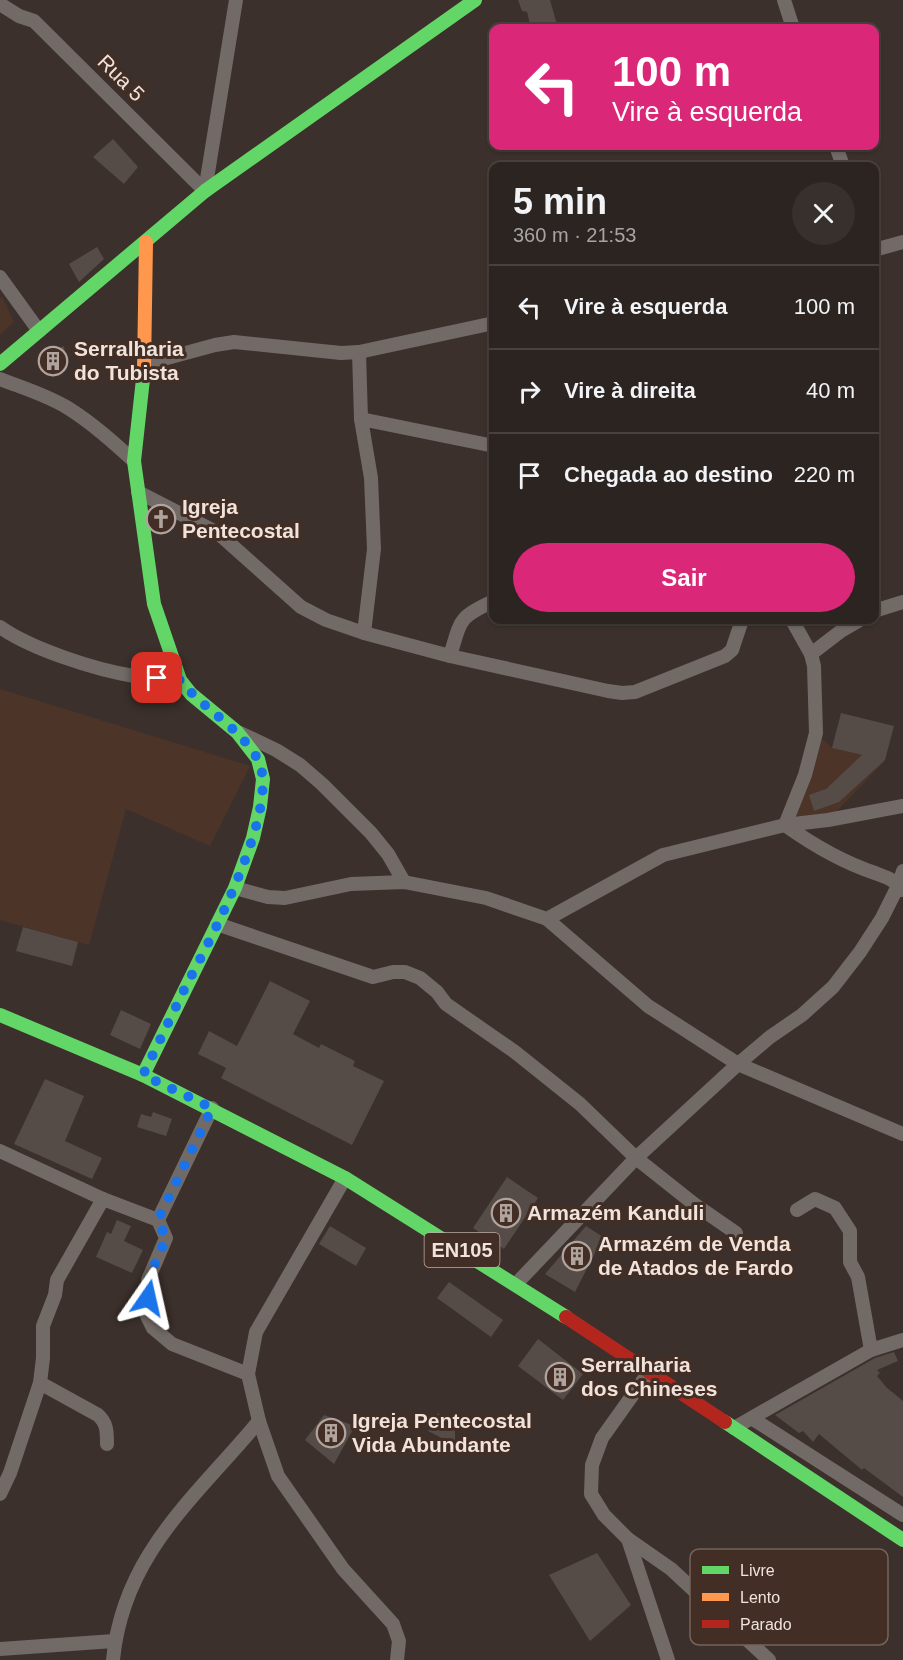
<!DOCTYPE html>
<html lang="pt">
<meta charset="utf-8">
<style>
:root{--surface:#2c2420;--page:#38302d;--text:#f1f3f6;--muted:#a6a4a5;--line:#48413e;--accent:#db2777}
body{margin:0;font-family:Helvetica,sans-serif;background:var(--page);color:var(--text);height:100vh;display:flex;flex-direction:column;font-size:22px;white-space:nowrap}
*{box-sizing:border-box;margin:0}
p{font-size:20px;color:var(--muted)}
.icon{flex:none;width:33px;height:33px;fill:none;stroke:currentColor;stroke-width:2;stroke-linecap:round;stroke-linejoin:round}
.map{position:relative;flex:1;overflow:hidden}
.side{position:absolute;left:489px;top:162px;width:390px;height:462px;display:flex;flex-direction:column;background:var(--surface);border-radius:12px;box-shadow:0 2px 4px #0004,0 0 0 2px var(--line)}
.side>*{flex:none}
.banner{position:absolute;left:489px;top:24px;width:390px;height:126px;border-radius:12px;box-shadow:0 2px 4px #0004,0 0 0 2px var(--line);background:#db2777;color:#fff;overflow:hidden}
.pin{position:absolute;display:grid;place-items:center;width:51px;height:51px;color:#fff;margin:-26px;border-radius:12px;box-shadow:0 3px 9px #0006}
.me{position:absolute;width:66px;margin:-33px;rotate:11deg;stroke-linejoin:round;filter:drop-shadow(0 0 4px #0008)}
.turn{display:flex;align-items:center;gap:21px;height:126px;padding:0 24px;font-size:27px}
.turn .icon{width:78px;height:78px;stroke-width:2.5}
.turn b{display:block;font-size:42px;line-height:51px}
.round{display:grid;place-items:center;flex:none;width:63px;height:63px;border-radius:32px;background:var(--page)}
.head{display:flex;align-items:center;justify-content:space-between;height:102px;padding:0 24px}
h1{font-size:36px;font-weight:700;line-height:45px}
.primary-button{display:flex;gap:12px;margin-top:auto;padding:12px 24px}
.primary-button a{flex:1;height:69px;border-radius:36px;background:var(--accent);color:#fff;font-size:24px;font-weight:700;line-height:69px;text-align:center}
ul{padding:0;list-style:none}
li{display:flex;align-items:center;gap:18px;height:84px;padding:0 24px;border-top:2px solid var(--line)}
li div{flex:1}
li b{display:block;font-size:22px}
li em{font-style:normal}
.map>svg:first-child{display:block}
.built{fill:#4d3428}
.building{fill:#554b47}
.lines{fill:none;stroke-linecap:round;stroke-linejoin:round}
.street{stroke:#726a66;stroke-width:14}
.fast{stroke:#63d668;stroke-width:14}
.slow{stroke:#ff974d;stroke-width:14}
.jam{stroke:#b3261e;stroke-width:14}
.route{stroke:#1a73e8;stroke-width:10;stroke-dasharray:0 18}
.labels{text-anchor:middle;stroke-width:6;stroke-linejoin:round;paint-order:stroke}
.shield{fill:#422e24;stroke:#bcada5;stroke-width:1.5}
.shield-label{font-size:20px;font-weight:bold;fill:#f0e3dc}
.street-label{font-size:21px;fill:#f0e3dc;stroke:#422e24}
.poi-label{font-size:21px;font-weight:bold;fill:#f0e3dc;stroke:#422e24;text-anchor:start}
.key{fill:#422e24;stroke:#76645b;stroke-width:1.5}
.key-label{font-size:16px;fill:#f0e3dc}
</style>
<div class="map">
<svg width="903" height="1660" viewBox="0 0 903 1660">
<rect width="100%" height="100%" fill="#3b302b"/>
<g class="built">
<polygon points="2,296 14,322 0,335 0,299"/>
<polygon points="0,689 250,766 210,846 126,809 89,945 0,920"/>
<polygon points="816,733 832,748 885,761 828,820 785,825"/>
</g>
<g class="building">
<polygon points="518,0 550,0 558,28 531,28 527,12 522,11"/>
<polygon points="113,139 138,167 124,184 93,157"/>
<polygon points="97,247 104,259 79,282 69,264"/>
<polygon points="64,346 66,364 53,377 38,358"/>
<polygon points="841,713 894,726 885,760 839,802 814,811 809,795 826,789 862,755 832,748"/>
<polygon points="23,927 78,942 72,966 16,951"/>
<polygon points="270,981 310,1001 293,1034 319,1048 321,1044 355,1061 353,1066 384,1081 352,1145 221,1078 226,1068 198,1054 209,1031 237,1046"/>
<polygon points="121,1010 151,1024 140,1049 110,1035"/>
<polygon points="45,1079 84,1096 65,1141 102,1158 92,1179 14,1144"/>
<polygon points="153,1112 172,1119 166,1136 137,1127 141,1114 151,1117"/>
<polygon points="507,1177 538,1198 504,1249 473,1228"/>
<polygon points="117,1220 131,1226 124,1241 143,1250 132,1273 96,1257 107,1232 111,1234"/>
<polygon points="330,1226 366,1248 356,1266 319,1244"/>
<polygon points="586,1226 603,1237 575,1292 545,1274"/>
<polygon points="449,1282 503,1320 491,1337 437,1298"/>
<polygon points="538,1339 583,1374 563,1400 518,1366"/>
<polygon points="894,1352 898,1361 877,1370 880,1373 877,1376 886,1387 903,1401 903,1497 864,1468 862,1470 819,1434 813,1442 803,1431 799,1433 775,1415 875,1358"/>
<polygon points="438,1413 455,1422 455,1445 428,1431"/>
<polygon points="324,1415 355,1426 334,1464 305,1440"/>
<polygon points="597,1553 631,1605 590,1641 549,1575"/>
</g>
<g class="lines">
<g class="street">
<polyline points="784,0 793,28"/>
<polyline points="0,4 19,16 34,21 205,191"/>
<polyline points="836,146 843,166"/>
<polyline points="205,191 236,0"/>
<polyline points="874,250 903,242"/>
<polyline points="0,277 39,331"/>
<polyline points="359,352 361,419 371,478 374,549 364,633"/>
<polyline points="145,364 215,345 234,342 341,353 359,352 494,323"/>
<path d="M 0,379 C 23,388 47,395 68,408 C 92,423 113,442 134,461"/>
<polyline points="361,419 494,446"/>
<polyline points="138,492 218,533 301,607 326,620 364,633 450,656 608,691 622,693 635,692 725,656 732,650 742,620"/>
<polyline points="874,611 903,602"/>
<path d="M 792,620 L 811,654 L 814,666 L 816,733 L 805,775 L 785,825 C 813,845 842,862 875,873 C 885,877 897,880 901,890"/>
<path d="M 0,627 C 31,649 96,670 134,676 C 149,678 165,679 180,680"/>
<polyline points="811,654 841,631 860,620"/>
<path d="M 450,656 C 461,620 458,617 494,601"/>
<polyline points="240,733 276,750 300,765 322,784 371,833 388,854 404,882"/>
<polyline points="235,888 268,897 285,898 351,884 404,882 486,898 547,919 663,855 785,825 828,820 903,806"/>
<polyline points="547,919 648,1006 738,1064 903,1134"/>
<polyline points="217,924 373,977 393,972 405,972 420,978 437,992 446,1004 515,1052 580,1104 636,1158 694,1204 736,1233"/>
<polyline points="212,1108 158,1220 166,1238 148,1280 147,1316 153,1328 172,1344 248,1374"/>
<polyline points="0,1151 103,1199 158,1220"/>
<polyline points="345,1178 256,1332 248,1374 259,1421 278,1476 343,1569 393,1624 399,1641 397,1660"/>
<polyline points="797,1210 815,1199 835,1208 850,1231 850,1262 858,1277 871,1350"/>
<polyline points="516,1284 636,1158 738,1064 770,1037 802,1015 833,987 860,952 882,918 899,884 903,871"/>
<polyline points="649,1372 602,1438 592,1465 591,1494 604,1515 628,1539 671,1569 769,1660"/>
<path d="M 40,1383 L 98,1415 C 107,1423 107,1432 107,1444"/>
<polyline points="753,1419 903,1515"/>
<polyline points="734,1428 871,1350 903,1340"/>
<polyline points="0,1494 10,1473 40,1383 43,1358 43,1326 55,1295 57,1280 103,1199"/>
<polyline points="628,1539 668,1660"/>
<polyline points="0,1649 114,1641"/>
<path d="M 113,1660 C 123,1554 196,1497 259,1421"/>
</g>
<g class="fast">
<polyline points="0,364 205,191 475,0"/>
<polyline points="0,1015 143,1075 345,1178 566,1317"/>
<polyline points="143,1075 235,888 253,838 260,807 263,779 258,759 237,732 191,694 180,680 154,604 134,461 144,370"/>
<polyline points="725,1422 903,1540"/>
</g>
<polyline class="slow" points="144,370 146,242"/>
<polyline class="jam" points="566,1317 725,1422"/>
</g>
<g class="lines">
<path class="route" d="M 148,1298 L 148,1280 L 166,1238 L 158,1220 L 212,1108 L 143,1075 C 157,1046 171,1017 185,988 C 208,944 284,804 257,758 C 238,726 203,709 180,680 L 157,678"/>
</g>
<defs>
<g id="building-ring" transform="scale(1.5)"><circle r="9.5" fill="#422e24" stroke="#b1a49e" stroke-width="1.5"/><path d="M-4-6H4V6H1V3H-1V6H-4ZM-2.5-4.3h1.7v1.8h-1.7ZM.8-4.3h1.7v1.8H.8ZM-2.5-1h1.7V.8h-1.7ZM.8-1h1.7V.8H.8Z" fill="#b1a49e"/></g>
<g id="church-ring" transform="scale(1.5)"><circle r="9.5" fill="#422e24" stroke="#b1a49e" stroke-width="1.5"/><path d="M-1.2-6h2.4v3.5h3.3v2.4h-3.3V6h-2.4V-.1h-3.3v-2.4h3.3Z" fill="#b1a49e"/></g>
</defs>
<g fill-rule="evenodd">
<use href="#building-ring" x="53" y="361"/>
<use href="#church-ring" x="161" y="519"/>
<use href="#building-ring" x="506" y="1213"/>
<use href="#building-ring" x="577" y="1256"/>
<use href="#building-ring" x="560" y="1377"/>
<use href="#building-ring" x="331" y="1433"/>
</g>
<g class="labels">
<rect class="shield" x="424.5" y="1233" width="75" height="34" rx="4.5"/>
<g class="shield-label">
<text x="462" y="1257">EN105</text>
</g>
<g class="street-label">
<text transform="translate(121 78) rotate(45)" y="7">Rua 5</text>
</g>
<g class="poi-label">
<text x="74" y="356">Serralharia<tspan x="74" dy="24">do Tubista</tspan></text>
<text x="182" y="514">Igreja<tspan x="182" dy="24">Pentecostal</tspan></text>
<text x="527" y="1220">Armazém Kanduli</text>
<text x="598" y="1251">Armazém de Venda<tspan x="598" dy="24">de Atados de Fardo</tspan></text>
<text x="581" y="1372">Serralharia<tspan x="581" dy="24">dos Chineses</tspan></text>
<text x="352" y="1428">Igreja Pentecostal<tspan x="352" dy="24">Vida Abundante</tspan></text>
</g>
</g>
<rect x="690" y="1549" width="198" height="96" rx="9" class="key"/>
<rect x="702" y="1566" width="27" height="8" fill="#63d668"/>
<rect x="702" y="1593" width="27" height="8" fill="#ff974d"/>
<rect x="702" y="1620" width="27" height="8" fill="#b3261e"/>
<g class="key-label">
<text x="740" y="1576">Livre</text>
<text x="740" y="1603">Lento</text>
<text x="740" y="1630">Parado</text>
</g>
</svg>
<div class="pin" style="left:157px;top:678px;background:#d93025"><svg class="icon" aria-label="arrive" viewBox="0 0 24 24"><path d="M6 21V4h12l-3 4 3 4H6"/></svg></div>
<svg class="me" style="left:148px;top:1298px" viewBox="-20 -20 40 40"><path d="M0-17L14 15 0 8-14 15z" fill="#1a73e8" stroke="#fff" stroke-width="4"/></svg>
<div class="banner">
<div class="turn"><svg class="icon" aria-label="left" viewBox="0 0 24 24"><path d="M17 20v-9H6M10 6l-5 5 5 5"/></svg><div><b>100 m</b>Vire à esquerda</div></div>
</div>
<section class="side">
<div class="head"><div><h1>5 min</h1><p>360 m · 21:53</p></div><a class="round"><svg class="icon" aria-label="close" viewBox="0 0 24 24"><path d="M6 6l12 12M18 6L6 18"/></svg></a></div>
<ul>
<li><svg class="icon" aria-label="left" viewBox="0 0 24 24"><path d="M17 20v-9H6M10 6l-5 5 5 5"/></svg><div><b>Vire à esquerda</b></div><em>100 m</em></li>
<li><svg class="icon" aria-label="right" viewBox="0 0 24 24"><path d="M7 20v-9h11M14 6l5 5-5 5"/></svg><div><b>Vire à direita</b></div><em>40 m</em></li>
<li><svg class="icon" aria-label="arrive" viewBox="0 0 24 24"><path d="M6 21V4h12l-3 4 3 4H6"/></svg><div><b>Chegada ao destino</b></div><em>220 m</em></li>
</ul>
<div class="primary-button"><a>Sair</a></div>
</section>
</div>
